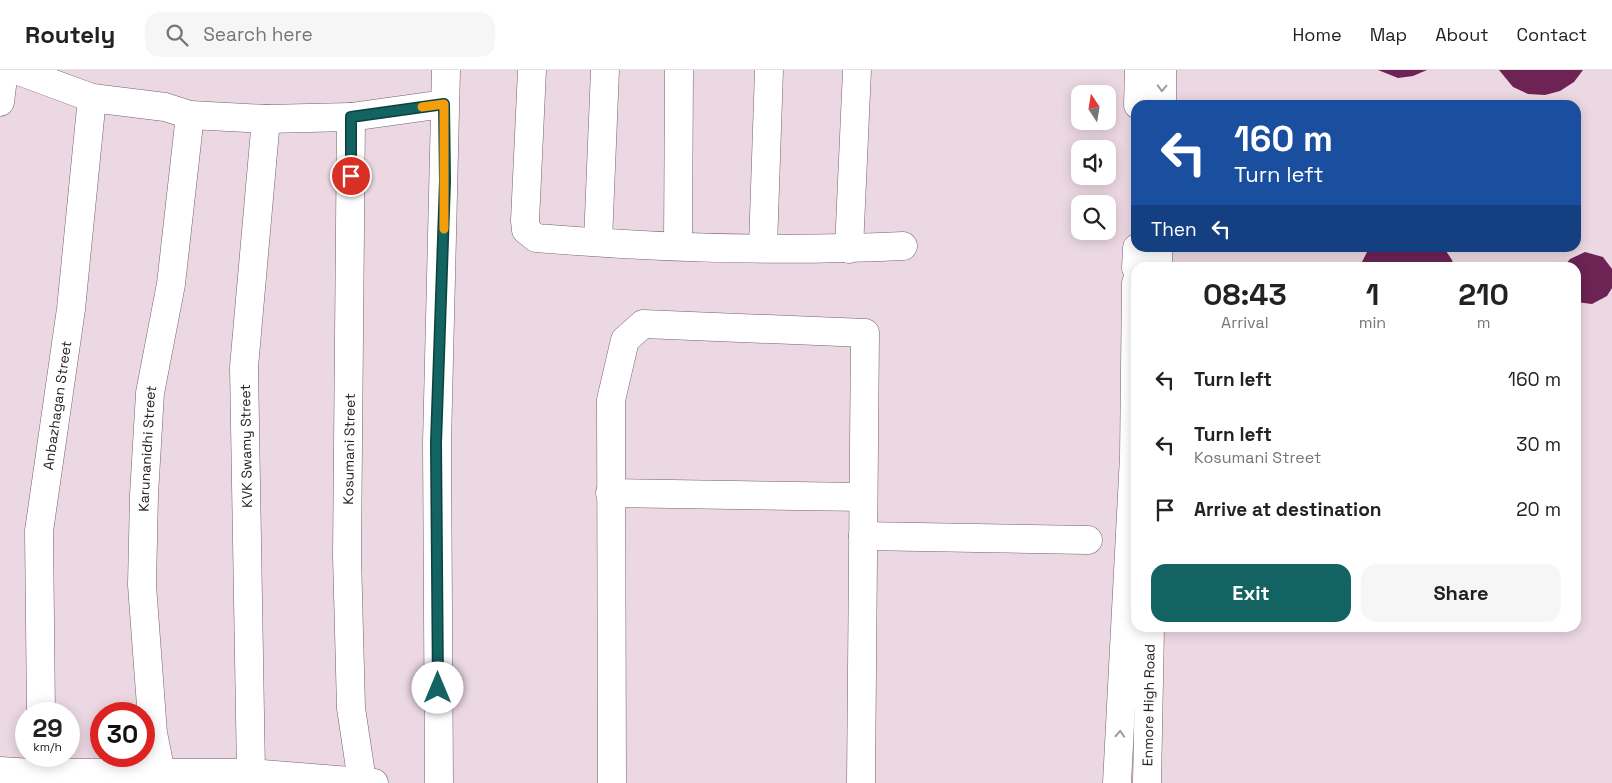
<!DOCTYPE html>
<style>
:root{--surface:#fff;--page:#f6f6f6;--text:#222;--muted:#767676;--line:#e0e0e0;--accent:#126361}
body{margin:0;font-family:"Space Grotesk",sans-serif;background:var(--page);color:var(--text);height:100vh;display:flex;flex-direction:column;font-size:19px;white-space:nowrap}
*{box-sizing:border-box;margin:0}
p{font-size:16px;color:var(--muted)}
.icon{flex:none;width:28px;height:28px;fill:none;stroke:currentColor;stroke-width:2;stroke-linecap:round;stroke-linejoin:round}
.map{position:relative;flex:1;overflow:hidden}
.sheet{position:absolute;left:1131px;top:192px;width:450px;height:370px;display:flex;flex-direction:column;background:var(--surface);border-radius:15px;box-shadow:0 2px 12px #0003}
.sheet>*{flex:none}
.hud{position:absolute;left:1131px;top:30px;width:450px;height:152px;border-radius:15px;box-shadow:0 2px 12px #0003;background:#1a4fa0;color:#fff;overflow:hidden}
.needle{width:32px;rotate:348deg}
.tools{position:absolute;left:1071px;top:15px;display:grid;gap:10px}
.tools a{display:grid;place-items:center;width:45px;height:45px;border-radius:10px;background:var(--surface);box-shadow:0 2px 12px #0003;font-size:25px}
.speed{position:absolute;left:15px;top:632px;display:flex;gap:10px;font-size:25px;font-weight:700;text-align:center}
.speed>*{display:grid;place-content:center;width:65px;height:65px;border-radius:50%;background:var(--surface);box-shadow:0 2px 12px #0003;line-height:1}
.speed small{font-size:12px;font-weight:400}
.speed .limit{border:8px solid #d22;background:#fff;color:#111}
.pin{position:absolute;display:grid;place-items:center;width:42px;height:42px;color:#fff;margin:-21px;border:2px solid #fff;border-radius:50%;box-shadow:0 1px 5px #0007}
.me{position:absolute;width:55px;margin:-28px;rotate:0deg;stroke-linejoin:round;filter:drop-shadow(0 0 4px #0008)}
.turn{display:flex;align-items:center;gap:18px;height:105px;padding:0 20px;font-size:22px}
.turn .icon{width:65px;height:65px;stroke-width:2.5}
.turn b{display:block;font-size:35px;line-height:42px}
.then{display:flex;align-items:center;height:48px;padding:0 20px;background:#0003;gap:10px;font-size:19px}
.eta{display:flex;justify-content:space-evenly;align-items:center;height:85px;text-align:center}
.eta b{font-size:30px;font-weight:700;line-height:35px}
.action{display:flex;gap:10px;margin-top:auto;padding:10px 20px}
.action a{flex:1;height:58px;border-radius:15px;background:var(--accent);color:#fff;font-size:20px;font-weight:700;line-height:58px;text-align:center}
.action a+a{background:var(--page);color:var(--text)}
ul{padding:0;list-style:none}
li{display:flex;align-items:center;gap:15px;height:65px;padding:0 20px}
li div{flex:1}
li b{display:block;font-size:19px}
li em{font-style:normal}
header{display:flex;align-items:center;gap:30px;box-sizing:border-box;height:70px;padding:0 25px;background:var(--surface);border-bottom:1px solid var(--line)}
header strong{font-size:24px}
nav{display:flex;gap:28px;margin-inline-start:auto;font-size:18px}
.search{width:350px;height:45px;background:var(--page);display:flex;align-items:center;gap:12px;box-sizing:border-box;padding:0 18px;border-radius:15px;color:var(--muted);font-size:19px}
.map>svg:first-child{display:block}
.building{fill:#6d2354}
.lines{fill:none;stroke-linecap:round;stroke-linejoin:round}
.minor-casing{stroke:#72606a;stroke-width:29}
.major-casing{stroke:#72606a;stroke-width:29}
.minor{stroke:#fff;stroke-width:28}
.major{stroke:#fff;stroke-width:28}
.oneway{stroke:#9f9c9d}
.route-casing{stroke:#0c403f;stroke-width:12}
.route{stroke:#126361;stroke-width:9}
.slow{stroke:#f59e0b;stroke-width:9}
.labels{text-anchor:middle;stroke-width:5;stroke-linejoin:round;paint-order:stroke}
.street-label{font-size:14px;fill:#292226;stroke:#fff}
</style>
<header>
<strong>Routely</strong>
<div class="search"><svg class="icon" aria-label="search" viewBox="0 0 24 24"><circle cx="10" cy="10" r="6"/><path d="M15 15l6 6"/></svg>Search here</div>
<nav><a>Home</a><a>Map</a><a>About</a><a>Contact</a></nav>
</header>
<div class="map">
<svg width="1612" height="713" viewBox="0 0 1612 713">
<rect width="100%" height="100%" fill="#ecd8e3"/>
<g class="building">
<polygon points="1378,0 1427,0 1413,6 1398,8"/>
<polygon points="1499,0 1583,0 1574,12 1560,21 1545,25 1528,24 1513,17"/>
<polygon points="1369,178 1444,178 1452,190 1454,198 1359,198"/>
<polygon points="1585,182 1603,187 1612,199 1612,218 1607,226 1592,234 1576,232 1576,198 1563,198 1570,189"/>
</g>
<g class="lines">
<g class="minor-casing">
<g id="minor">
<polyline points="16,0 92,28 165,37 190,45 266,49 351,47 444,34"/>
<path d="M 532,0 L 525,151 L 526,160 L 536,168 C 657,178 781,182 903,176"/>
<polyline points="0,32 4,0"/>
<polyline points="351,47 347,486 351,638 362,711"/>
<polyline points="598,171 605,0"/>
<polyline points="678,176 679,0"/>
<polyline points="763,177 769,0"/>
<polyline points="849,179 857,0"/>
<polyline points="610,423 863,427"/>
<polyline points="863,466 1088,470"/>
<path id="s1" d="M 41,644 L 39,461 L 71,239 L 92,28"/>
<polyline points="0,701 32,703 251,703 374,713"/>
<polyline points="251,703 244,297 266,49"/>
<path id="s2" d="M 163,713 L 153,663 L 142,515 L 144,425 L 150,323 L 171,214 L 190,45"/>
<polyline points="439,713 437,373 446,0"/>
<polyline points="612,713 611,330 625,270 643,254 865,263 861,713"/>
</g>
</g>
<g class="major-casing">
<g id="major">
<polyline points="1138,35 1139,0"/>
<polyline points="1162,35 1162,0"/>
<polyline points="1136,198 1137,178"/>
<polyline points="1158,198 1158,178"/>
<polyline points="1117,713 1134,386 1136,213"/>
<path id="s3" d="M 1147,713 L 1150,558"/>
</g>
</g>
<use href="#minor" class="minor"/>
<use href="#major" class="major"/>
</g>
<defs><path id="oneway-chevron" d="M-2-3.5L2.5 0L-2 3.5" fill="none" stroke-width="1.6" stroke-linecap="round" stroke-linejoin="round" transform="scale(1.25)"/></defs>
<g class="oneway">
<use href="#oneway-chevron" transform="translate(1162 18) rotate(91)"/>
<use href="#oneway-chevron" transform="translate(1120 664) rotate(-87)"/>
</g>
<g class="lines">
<g class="route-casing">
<polyline id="route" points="351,106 351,47 444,34 445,111 436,373 438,618"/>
</g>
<use href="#route" class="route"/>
<polyline class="slow" points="422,37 444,34 444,159"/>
</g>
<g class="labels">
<g class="street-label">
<text dy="5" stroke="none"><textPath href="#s1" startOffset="310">Anbazhagan Street</textPath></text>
<text transform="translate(246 376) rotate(-91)" y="5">KVK Swamy Street</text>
<text dy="5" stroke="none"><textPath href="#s2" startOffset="336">Karunanidhi Street</textPath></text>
<text transform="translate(349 379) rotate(-89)" y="5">Kosumani Street</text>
<text dy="5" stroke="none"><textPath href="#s3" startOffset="78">Enmore High Road</textPath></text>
</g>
</g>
</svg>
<div class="tools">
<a><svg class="needle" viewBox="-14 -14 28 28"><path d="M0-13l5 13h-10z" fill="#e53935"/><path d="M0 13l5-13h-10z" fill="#767676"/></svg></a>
<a><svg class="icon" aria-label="sound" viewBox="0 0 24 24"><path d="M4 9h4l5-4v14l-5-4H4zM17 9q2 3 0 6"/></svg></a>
<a><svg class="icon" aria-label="search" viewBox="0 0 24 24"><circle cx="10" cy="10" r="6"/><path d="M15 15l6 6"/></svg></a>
</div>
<div class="speed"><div>29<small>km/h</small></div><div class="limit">30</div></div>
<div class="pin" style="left:351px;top:106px;background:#d93025"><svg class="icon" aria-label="arrive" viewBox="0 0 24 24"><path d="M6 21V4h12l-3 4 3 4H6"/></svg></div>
<svg class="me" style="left:438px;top:618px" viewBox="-20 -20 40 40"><circle r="19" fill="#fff"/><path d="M0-13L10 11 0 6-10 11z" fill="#126361"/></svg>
<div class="hud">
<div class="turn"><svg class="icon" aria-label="left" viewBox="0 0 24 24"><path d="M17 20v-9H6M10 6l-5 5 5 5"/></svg><div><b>160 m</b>Turn left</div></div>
<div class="then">Then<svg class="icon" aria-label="left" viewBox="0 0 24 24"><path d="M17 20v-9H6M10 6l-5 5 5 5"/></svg></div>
</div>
<section class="sheet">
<div class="eta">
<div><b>08:43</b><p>Arrival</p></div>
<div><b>1</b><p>min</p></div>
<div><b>210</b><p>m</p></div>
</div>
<ul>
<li><svg class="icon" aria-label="left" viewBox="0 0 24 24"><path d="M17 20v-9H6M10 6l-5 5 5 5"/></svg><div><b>Turn left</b></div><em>160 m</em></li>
<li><svg class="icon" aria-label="left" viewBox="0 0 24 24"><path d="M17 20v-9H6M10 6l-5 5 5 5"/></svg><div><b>Turn left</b><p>Kosumani Street</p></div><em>30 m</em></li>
<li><svg class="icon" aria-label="arrive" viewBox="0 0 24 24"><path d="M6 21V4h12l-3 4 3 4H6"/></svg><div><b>Arrive at destination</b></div><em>20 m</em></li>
</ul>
<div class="action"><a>Exit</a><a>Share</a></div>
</section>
</div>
